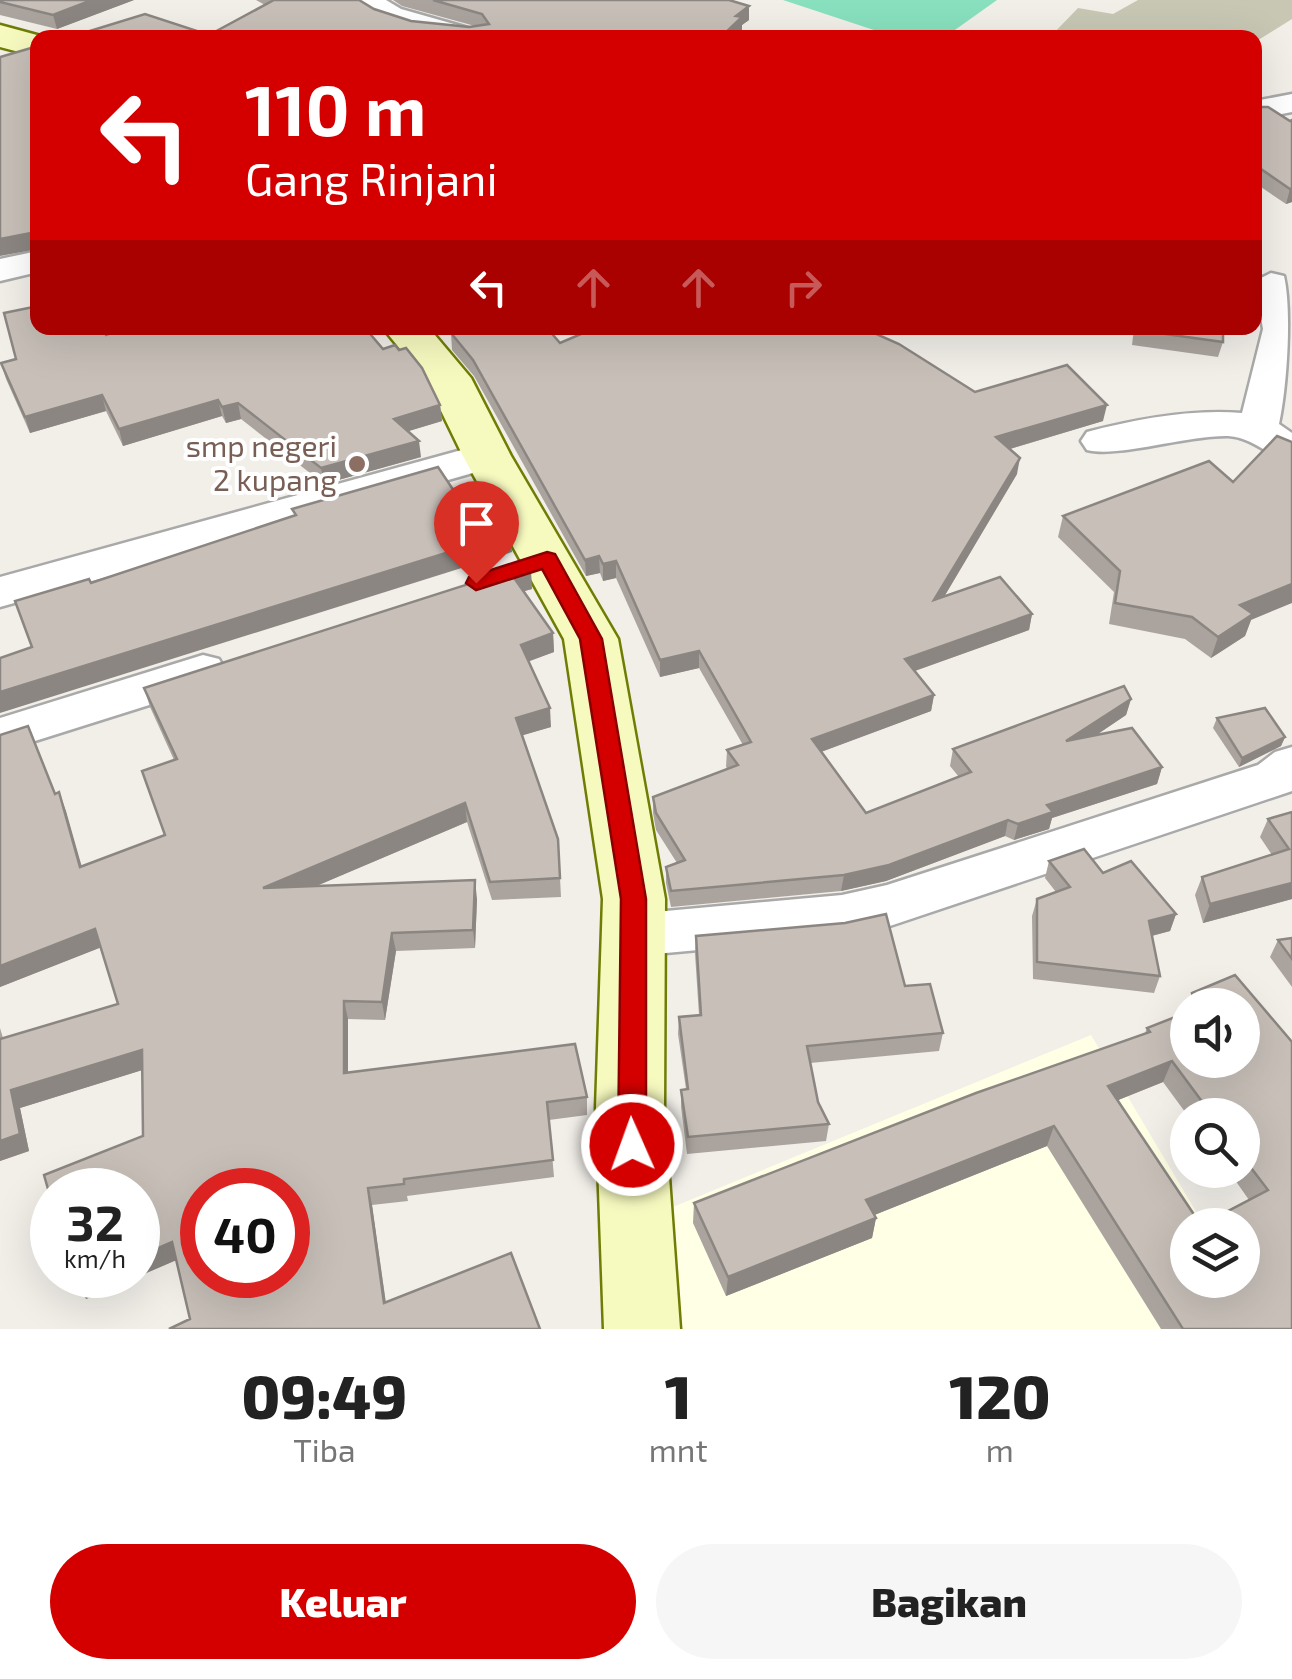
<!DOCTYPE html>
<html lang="id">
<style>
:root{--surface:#fff;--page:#f6f6f6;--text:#222;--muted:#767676;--accent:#d40000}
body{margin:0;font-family:"Exo 2",sans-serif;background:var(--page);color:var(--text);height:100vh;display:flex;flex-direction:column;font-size:38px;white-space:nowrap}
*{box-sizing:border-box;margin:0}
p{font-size:32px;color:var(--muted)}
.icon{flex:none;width:55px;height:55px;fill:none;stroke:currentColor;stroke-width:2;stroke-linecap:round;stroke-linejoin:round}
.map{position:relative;height:1329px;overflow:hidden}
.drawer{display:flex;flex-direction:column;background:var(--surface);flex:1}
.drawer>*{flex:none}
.hud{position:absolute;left:30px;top:30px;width:1232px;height:305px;border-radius:20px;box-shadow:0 10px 40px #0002;background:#d40000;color:#fff;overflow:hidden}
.controls{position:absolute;left:1170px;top:988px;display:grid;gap:20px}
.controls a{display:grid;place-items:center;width:90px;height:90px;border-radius:50%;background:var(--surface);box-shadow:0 10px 40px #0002;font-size:50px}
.speed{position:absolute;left:30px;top:1168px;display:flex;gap:20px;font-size:50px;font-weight:700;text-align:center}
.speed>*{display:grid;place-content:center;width:130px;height:130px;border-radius:50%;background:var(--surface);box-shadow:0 10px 40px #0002;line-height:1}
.speed small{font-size:25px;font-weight:400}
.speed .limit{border:15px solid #d22;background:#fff;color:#111}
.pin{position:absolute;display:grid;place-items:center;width:85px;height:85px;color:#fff;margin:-102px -42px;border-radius:50% 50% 50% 0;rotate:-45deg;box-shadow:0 0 10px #0007}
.pin .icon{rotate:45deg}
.me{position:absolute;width:110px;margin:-55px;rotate:358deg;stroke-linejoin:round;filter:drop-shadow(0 0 8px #0008)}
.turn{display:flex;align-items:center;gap:35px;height:210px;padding:0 50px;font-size:45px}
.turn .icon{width:130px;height:130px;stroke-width:2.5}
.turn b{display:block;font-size:70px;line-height:85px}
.lanes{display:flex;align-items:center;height:95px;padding:0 50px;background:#0003;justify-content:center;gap:50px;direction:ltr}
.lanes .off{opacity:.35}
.eta{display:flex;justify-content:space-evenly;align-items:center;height:170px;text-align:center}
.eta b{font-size:60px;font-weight:800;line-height:70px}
.button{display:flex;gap:20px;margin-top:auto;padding:20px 50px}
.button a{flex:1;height:115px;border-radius:60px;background:var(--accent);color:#fff;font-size:40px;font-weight:800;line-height:115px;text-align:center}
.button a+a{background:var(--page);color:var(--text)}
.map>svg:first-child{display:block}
.education{fill:#ffffe5}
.construction{fill:#c7c7b4}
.pitch{fill:#88e0be}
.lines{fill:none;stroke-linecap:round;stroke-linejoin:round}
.street-casing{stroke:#a9a9a9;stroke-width:5}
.secondary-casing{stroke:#707d05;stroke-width:5}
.street{fill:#fff;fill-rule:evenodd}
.secondary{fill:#f7fabf;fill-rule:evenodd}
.wall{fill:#aba49e;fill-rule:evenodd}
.shaded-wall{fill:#8b8681}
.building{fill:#c7bfb8;stroke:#8b8681;stroke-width:2.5;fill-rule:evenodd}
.route{fill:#d40000;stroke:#8a0000;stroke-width:2.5}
.education-dot{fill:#8d6e63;stroke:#fff;stroke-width:4}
.labels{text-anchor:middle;stroke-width:8;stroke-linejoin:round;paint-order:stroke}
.education-label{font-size:30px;fill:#785e54;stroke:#fff;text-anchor:end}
</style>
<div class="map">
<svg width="1292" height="1329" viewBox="0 0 1292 1329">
<rect width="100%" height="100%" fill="#f2efe9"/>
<polygon class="education" points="1091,1035 1204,1225 1188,1225 1188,1280 1266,1329 677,1329 668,1209"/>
<polygon class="construction" points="1138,0 1292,0 1292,19 1255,42 1255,38 1050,37 1078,8 1113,14"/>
<polygon class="pitch" points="783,0 997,0 945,37 898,38"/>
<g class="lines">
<g class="street-casing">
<g id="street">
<path d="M 351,0 L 386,0 L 401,9 L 482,32 L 486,38 C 447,38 376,34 351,0 Z"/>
<polygon points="1292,94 1292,112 1255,119 1255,101"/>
<polygon points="38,251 38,272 0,281 0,259"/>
<path d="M 1271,273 L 1284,276 C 1292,310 1287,387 1279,424 L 1292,433 L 1292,463 C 1268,456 1252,437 1228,436 C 1187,435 1118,458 1087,450 L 1081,441 L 1087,432 C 1137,419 1190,409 1242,413 L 1263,329 L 1255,281 Z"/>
<polygon points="487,443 501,447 507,456 501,465 0,607 0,577"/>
<polygon points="203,655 219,659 226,671 219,683 0,752 0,718"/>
<polygon points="1292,747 1292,791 887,927 842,937 633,956 615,950 607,935 615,920 633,914 842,895 887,885 1258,765 1275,752"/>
</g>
</g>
<g class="secondary-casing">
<g id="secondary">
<polygon points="0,25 48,38 38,38 38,57 0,47"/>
<polygon points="383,328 429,328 471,378 511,456 618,639 665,899 664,1108 680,1329 604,1329 596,1108 603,899 564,639 463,456 427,382"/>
</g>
</g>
<use href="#street" class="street"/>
<use href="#secondary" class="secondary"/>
</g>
<g class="wall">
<polygon points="0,0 134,0 57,29 0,15"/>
<polygon points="256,0 359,0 374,9 411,21 469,27 475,26 402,6 393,0 729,0 749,6 749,20 742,25 742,32 209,35 265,5"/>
<polygon points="1255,98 1257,107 1290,121 1292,202 1286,204 1255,183"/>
<polygon points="455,328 547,328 560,343 975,392 1103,421 1010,449 1017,474 944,597 1032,614 1029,630 915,671 934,695 931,711 821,752 866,813 959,777 950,766 953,749 1131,699 1126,715 1095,736 1162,767 1157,784 1052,818 1049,829 1014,840 1005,836 886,881 841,891 671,907 666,883 666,867 677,863 656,830 653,813 653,797 728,769 726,767 727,750 743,745 699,668 660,677 616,578 603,581 600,573 586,576 474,376 452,350 451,333 458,331"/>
<polygon points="1134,328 1223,328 1223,342 1218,357 1132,345"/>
<polygon points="106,335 383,349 440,405 442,421 408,431 421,457 324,484 241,419 226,423 222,416 123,446 106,411 30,433 6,379 1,363"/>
<polygon points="1063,516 1251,620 1245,636 1211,658 1185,639 1109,624 1114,592 1058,537"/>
<polygon points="528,565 532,589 524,591 553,633 554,652 528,661 551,727 522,735 558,839 561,897 492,900 467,822 316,886 477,899 475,948 396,951 385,1020 348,1019 348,1072 587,1097 587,1115 549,1120 554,1177 407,1196 408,1201 372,1205 386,1303 540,1329 190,1319 176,1260 86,1299 143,1136 142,1070 20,1108 29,1151 0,1161 0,1028 3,1038 118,1004 101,947 0,987 0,735 55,794 59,792 81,866 165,835 142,771 174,760 150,707 144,688"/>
<polygon points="1217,718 1285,737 1281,746 1239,767 1213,728"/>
<polygon points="1292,812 1292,899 1203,923 1195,895 1202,877 1272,855 1260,837 1268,819"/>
<polygon points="1049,861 1103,873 1176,914 1170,931 1152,936 1160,976 1154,993 1033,979 1032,916 1037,899 1056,892 1045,878"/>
<polygon points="696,936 905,986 943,1033 939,1051 810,1063 818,1102 829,1124 826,1141 687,1154 681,1107 681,1090 686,1089 678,1034 679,1017 699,1015 695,954"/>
<polygon points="1292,938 1292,987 1270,957 1278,940"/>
<path d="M 1235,975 L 1292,1042 L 1292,1329 L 1161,1329 L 1047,1146 L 874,1215 L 876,1218 L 872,1238 L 726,1296 L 693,1223 L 694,1203 L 976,1093 L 1145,1033 L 1147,1028 L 1184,1014 L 1192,993 ZM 1188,1005 L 1242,1005 L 1242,1060 L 1188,1060 ZM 1163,1082 L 1188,1116 L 1242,1115 L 1242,1170 L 1228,1170 L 1249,1200 L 1201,1225 L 1118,1100 ZM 1188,1225 L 1242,1225 L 1242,1280 L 1188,1280 Z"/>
</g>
<g class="shaded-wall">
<polygon points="92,0 134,0 57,29 53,15"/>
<polygon points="749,6 749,20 742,25 742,32 735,38 720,38 736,16"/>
<polygon points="1292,188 1292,202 1286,204 1290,189"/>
<polygon points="36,232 38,249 0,256 0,239"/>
<polygon points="102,395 106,411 30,433 25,417"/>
<polygon points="218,400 222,416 123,446 119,429"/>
<polygon points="238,403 241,419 226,423 222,407"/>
<polygon points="440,405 442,421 396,435 394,419"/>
<polygon points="1107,405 1103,421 993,454 996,437"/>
<polygon points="419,441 421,457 324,484 321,468"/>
<polygon points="1020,458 1017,474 932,617 934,600"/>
<polygon points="510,533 512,552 0,713 0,692"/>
<polygon points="599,556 600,573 586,576 585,560"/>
<polygon points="616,561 616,578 603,581 603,564"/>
<polygon points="531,570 532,589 514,594 512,575"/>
<polygon points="1292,584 1292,603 1251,620 1245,636 1211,658 1218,637 1240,605"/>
<polygon points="1032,614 1029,630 903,675 905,659"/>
<polygon points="553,633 554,652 522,664 521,645"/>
<polygon points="699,651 699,668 660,677 660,660"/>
<polygon points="934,695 931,711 810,756 812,739"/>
<polygon points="1131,699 1126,715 1062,758 1066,741"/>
<polygon points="550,708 551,727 517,737 516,718"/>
<polygon points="1285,737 1281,746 1239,767 1242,758"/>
<polygon points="1162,767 1157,784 1052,818 1049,829 1014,840 1018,824 1047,805"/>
<polygon points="59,792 66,811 87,885 80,867"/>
<polygon points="465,803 467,822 267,907 263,888"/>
<polygon points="1008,820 1005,836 886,881 841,891 844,875"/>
<polygon points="475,880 477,899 475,948 473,930"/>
<polygon points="1292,883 1292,899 1203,923 1210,904"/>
<polygon points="1176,914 1170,931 1143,938 1149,921"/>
<polygon points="95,929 102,947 0,987 0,966"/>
<polygon points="392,933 396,951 385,1020 382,1002"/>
<polygon points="344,1001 348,1019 348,1090 344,1073"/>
<polygon points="142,1050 149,1068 20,1108 29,1151 0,1161 0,1141 11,1090"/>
<polygon points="1172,1061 1163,1082 1101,1107 1108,1086"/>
<polygon points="1054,1126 1047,1146 862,1220 866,1200"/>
<polygon points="368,1188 372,1205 388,1319 384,1303"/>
<polygon points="876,1218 872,1238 726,1296 728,1277"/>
<polygon points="172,1242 179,1259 86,1299 77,1283 95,1275 138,1275 138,1257"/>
</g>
<g class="building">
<polygon points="0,0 92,0 53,15 0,2"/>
<polygon points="274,0 359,0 374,9 411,21 469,27 489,24 482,14 433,0 729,0 749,6 736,16 742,17 720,38 67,38 145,14 209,35"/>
<polygon points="38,46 38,270 35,260 36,232 0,239 0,57"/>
<polygon points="1255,98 1257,107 1268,107 1290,121 1292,120 1292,188 1290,189 1258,167 1255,172"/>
<polygon points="38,306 38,328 104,328 106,335 127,328 365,328 383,349 395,345 399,350 406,348 422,368 440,405 394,419 419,441 321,468 238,403 222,407 218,400 119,429 102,395 25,417 1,363 16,359 4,313"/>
<polygon points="467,328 547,328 560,343 595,328 863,328 899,344 975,392 1067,365 1107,405 996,437 1020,458 934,600 1000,577 1032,614 905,659 934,695 812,739 866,813 971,772 953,749 1124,686 1131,699 1066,741 1132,728 1162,767 1047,805 1053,812 1018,824 1008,820 889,865 844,875 671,891 666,867 685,860 656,813 653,797 738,765 727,750 751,742 699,651 660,660 616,561 603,564 599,556 585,560 473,360 451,333"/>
<polygon points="1136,328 1223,328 1223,342 1136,330"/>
<polygon points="1277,436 1292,442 1292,584 1240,605 1253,614 1218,637 1192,617 1115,603 1120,571 1063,516 1209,461 1233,482"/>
<polygon points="438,467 470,515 495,506 510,533 0,692 0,658 32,647 15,601 89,579 91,583 296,515 292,509"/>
<path d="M 528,565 L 531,570 L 512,575 L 553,633 L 521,645 L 550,708 L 516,718 L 558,839 L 560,878 L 490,882 L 465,803 L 263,888 L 475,880 L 473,930 L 392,933 L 382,1002 L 344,1001 L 344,1073 L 575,1044 L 587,1097 L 547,1102 L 553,1160 L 404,1179 L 404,1184 L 368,1188 L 384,1303 L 511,1253 L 540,1329 L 169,1329 L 190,1319 L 172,1242 L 138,1257 L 138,1190 L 52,1190 L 52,1203 L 44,1175 L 143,1136 L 142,1050 L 11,1090 L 20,1134 L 0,1141 L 0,1039 L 118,1004 L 95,929 L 0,966 L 0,735 L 28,726 L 55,794 L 59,792 L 80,867 L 165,835 L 142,771 L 177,759 L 144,688 ZM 202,1190 L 288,1190 L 288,1275 L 202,1275 Z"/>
<polygon points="1265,708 1285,737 1242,758 1217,718"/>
<polygon points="1292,812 1292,883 1210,904 1202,877 1289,849 1268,819"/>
<polygon points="1084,849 1103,873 1131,861 1176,914 1149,921 1160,976 1037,962 1037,899 1070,887 1049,861"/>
<polygon points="886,914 905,986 930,984 943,1033 807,1046 818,1102 829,1124 688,1137 681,1090 688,1089 679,1017 701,1015 696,936 845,923"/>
<polygon points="1292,938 1292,959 1278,940"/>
<path d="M 1235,975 L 1292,1042 L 1292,1329 L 1183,1329 L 1054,1126 L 866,1200 L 876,1218 L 728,1277 L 694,1203 L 976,1093 L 1150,1032 L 1147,1028 L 1188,1012 L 1188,1060 L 1242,1060 L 1242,1005 L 1195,1005 L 1192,993 ZM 1172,1061 L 1212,1115 L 1242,1115 L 1242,1156 L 1268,1190 L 1201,1225 L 1108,1086 ZM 1188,1225 L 1242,1225 L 1242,1280 L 1188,1280 Z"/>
<polygon points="75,1275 95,1275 77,1283"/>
</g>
<polygon class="route" points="547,552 555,554 602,639 646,899 646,1145 642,1154 632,1158 622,1154 618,1145 621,899 580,639 542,569 476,590 466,583 469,577"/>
<circle class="education-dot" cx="357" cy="464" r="10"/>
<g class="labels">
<g class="education-label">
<text x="337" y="457">smp negeri<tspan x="337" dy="34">2 kupang</tspan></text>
</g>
</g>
</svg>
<div class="controls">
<a><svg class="icon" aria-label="sound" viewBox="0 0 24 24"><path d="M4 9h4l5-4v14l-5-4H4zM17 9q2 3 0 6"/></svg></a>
<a><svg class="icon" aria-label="search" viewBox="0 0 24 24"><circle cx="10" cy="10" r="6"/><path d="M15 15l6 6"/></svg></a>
<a><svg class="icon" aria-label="layers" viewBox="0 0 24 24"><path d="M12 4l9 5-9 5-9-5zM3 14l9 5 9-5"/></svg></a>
</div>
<div class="speed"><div>32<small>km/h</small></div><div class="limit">40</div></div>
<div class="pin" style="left:476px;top:583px;background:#d93025"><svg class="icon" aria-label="arrive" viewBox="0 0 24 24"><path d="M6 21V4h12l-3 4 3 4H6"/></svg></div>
<svg class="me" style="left:632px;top:1145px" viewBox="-20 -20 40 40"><circle r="17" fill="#d40000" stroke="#fff" stroke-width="3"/><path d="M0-11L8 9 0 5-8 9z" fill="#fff"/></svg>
<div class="hud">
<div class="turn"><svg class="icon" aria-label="left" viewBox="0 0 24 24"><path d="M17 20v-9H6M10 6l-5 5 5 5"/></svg><div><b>110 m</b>Gang Rinjani</div></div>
<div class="lanes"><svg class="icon" aria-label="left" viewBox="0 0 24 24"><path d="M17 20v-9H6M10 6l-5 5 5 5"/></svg><svg class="icon off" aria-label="ahead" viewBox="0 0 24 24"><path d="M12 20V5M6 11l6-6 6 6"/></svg><svg class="icon off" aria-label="ahead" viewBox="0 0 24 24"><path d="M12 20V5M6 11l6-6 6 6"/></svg><svg class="icon off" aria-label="right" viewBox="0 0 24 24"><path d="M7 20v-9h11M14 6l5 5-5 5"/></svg></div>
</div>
</div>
<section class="drawer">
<div class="eta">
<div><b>09:49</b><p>Tiba</p></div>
<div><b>1</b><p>mnt</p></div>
<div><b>120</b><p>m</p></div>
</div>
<div class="button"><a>Keluar</a><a>Bagikan</a></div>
</section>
